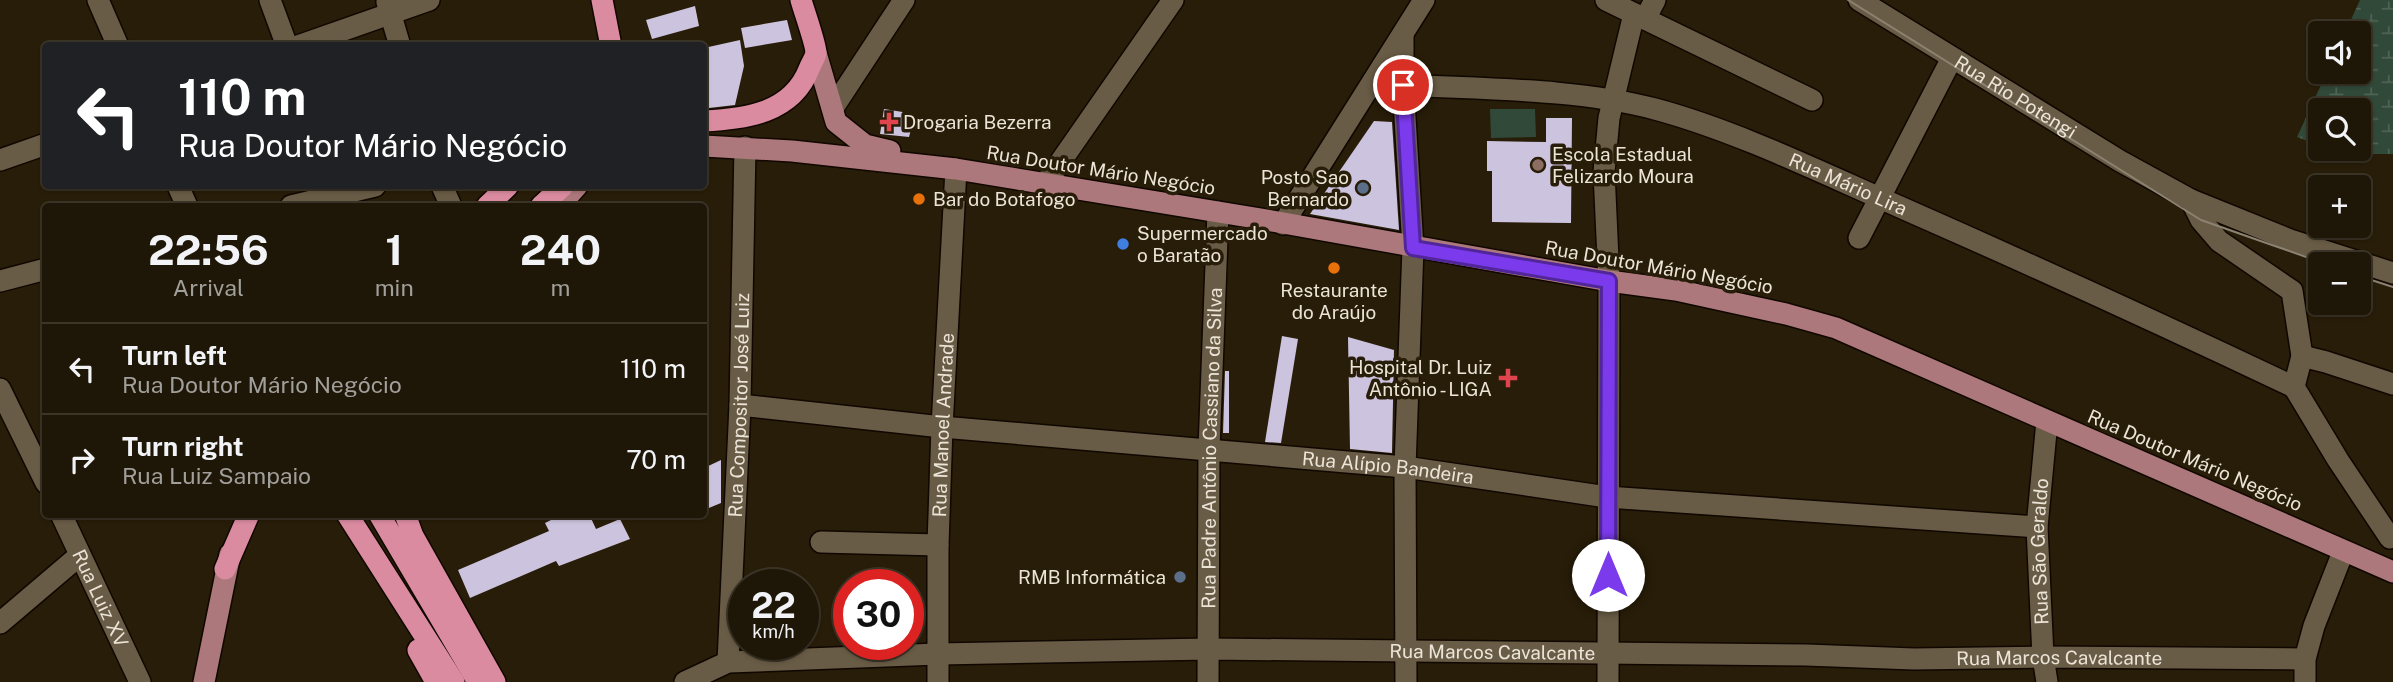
<!DOCTYPE html>
<meta charset="utf-8">
<style>
:root{--surface:#1e1606;--page:#261f10;--text:#f1f3f6;--muted:#a19f9b;--line:#3c3528}
body{margin:0;font-family:"Public Sans",sans-serif;background:var(--page);color:var(--text);height:100vh;display:flex;flex-direction:column;font-size:26px;white-space:nowrap}
*{box-sizing:border-box;margin:0}
p{font-size:23px;color:var(--muted)}
.icon{flex:none;width:38px;height:38px;fill:none;stroke:currentColor;stroke-width:2;stroke-linecap:round;stroke-linejoin:round}
.map{position:relative;flex:1;overflow:hidden}
.drawer{position:absolute;left:42px;top:203px;width:665px;height:315px;display:flex;flex-direction:column;background:var(--surface);border-radius:7px;box-shadow:0 2px 5px #0004,0 0 0 2px var(--line)}
.drawer>*{flex:none}
.banner{position:absolute;left:42px;top:42px;width:665px;height:147px;border-radius:7px;box-shadow:0 2px 5px #0004,0 0 0 2px var(--line);background:#202124;color:#fff;overflow:hidden}
.controls{position:absolute;left:2308px;top:21px;display:grid;gap:14px}
.controls a{display:grid;place-items:center;width:63px;height:63px;border-radius:7px;background:var(--surface);box-shadow:0 2px 5px #0004,0 0 0 2px var(--line);font-size:35px}
.speed{position:absolute;left:728px;top:569px;display:flex;gap:14px;font-size:35px;font-weight:700;text-align:center}
.speed>*{display:grid;place-content:center;width:91px;height:91px;border-radius:50%;background:var(--surface);box-shadow:0 2px 5px #0004,0 0 0 2px var(--line);line-height:1}
.speed small{font-size:18px;font-weight:400}
.speed .limit{border:10px solid #d22;background:#fff;color:#111}
.pin{position:absolute;display:grid;place-items:center;width:60px;height:60px;color:#fff;margin:-30px;border:4px solid #fff;border-radius:50%;box-shadow:0 2px 7px #0007}
.me{position:absolute;width:77px;margin:-38px;rotate:0deg;stroke-linejoin:round;filter:drop-shadow(0 0 5px #0008)}
.turn{display:flex;align-items:center;gap:24px;height:147px;padding:0 21px;font-size:32px}
.turn .icon{width:91px;height:91px;stroke-width:2.5}
.turn b{display:block;font-size:49px;line-height:60px}
.eta{display:flex;justify-content:space-evenly;align-items:center;height:119px;text-align:center}
.eta b{font-size:42px;font-weight:700;line-height:49px}
ul{padding:0;list-style:none}
li{display:flex;align-items:center;gap:21px;height:91px;padding:0 21px;border-top:2px solid var(--line)}
li div{flex:1}
li b{display:block;font-size:26px}
li em{font-style:normal}
.map>svg:first-child{display:block}
.green{fill:#314939}
.wetland{fill:url(#wetland-marsh)}
.building{fill:#ccc3de}
.lines{fill:none;stroke-linecap:round;stroke-linejoin:round}
.minor-casing{stroke:#100700;stroke-width:24}
.major-casing{stroke:#100700;stroke-width:24}
.highway-casing{stroke:#100700;stroke-width:24}
.minor{stroke:#695c46;stroke-width:21}
.major{stroke:#ad787c;stroke-width:21}
.highway{stroke:#da8ba0;stroke-width:21}
.tram{stroke:#8b8271;stroke-width:2}
.route-casing{stroke:#51269a;stroke-width:18}
.route{stroke:#7c3aed;stroke-width:12}
.health-dot{fill:#e0444e;stroke:#281d08;stroke-width:2.5}
.education-dot{fill:#8d6e63;stroke:#281d08;stroke-width:2.5}
.service-dot{fill:#5c6f8a;stroke:#281d08;stroke-width:2.5}
.food-dot{fill:#e8710a;stroke:#281d08;stroke-width:2.5}
.shop-dot{fill:#3f7fe0;stroke:#281d08;stroke-width:2.5}
.labels{text-anchor:middle;stroke-width:7;stroke-linejoin:round;paint-order:stroke}
.street-label{font-size:19px;fill:#ebe4d7;stroke:#281d08}
.poi-label{font-size:19px;fill:#ebe4d7;stroke:#281d08;text-anchor:start}
</style>
<div class="map">
<svg width="2393" height="682" viewBox="0 0 2393 682">
<defs>
<pattern id="wetland-marsh" width="20" height="14" patternUnits="userSpaceOnUse" patternTransform="scale(1.75)"><rect width="20" height="14" fill="#314939"/><path d="M1 5h8M5 5V1M11 12h8M15 12V8" fill="none" stroke="#4f6355"/></pattern>
</defs>
<rect width="100%" height="100%" fill="#281d08"/>
<polygon class="green" points="1490,109 1535,109 1536,137 1491,138"/>
<polygon class="wetland" points="2360,0 2393,0 2393,154 2341,154 2328,149 2359,149 2359,110 2320,110 2320,146 2297,137 2327,72 2359,72 2359,33 2345,33"/>
<g class="building">
<polygon points="695,6 699,26 652,39 646,20"/>
<polygon points="787,20 792,40 745,48 741,28"/>
<polygon points="740,40 744,66 735,105 709,108 704,99 704,48"/>
<polygon points="884,109 915,114 909,137 880,134"/>
<polygon points="1546,118 1572,118 1571,223 1492,222 1492,171 1487,171 1487,141 1546,142"/>
<polygon points="1374,121 1392,122 1399,230 1310,214"/>
<polygon points="1282,336 1298,339 1281,443 1265,442"/>
<polygon points="1348,337 1394,350 1392,453 1350,449"/>
<polygon points="1225,371 1229,371 1229,433 1223,433"/>
<polygon points="721,460 721,503 704,510 704,468"/>
<polygon points="563,514 589,514 596,529 620,519 630,539 559,566 556,561 470,598 458,570 549,531 545,523"/>
</g>
<g class="lines">
<g class="minor-casing">
<g id="minor">
<polyline points="98,0 118,46"/>
<polyline points="270,0 287,46"/>
<polyline points="1606,0 1812,100"/>
<path id="s1" d="M 1859,0 L 2120,161 L 2191,200 L 2290,240 L 2393,273"/>
<polyline points="387,2 400,46"/>
<polyline points="1645,19 1655,0"/>
<polyline points="1403,34 1403,85 1413,248 1405,467 1406,682"/>
<polyline points="298,46 429,0"/>
<path id="s2" d="M 1372,83 C 1462,90 1568,86 1655,109 C 1737,131 1822,173 1900,207 C 2032,265 2163,325 2294,387"/>
<polyline points="833,108 904,0"/>
<polyline points="0,160 46,144"/>
<polyline points="1045,184 1173,0"/>
<polyline points="178,186 187,206"/>
<polyline points="442,186 451,206"/>
<polyline points="2191,200 2201,220 2219,241 2292,291 2302,356 2294,387 2338,460 2390,538"/>
<polyline points="291,206 375,186"/>
<polyline points="1283,224 1424,0"/>
<polyline points="1859,238 1952,58"/>
<polyline points="0,281 46,269"/>
<polyline points="2302,356 2326,362 2393,384"/>
<polyline points="0,389 46,483"/>
<path id="s3" d="M 740,405 L 942,427 L 1405,467 L 1607,497 L 2037,527"/>
<path id="s4" d="M 61,514 L 140,682"/>
<polyline points="821,542 938,545"/>
<polyline points="0,623 80,555"/>
<path id="s5" d="M 728,662 L 740,405 L 745,147"/>
<path id="s6" d="M 685,682 L 728,662 L 938,654 L 1209,649 L 1806,655 L 1914,659 L 2043,657 L 2305,659"/>
<path id="s7" d="M 938,682 L 938,545 L 942,427 L 956,169"/>
<path id="s8" d="M 1208,682 L 1209,449 L 1218,212"/>
<polyline points="1608,682 1609,281 1604,172 1609,118 1634,14"/>
<path id="s9" d="M 2047,682 L 2043,657 L 2037,527 L 2047,421"/>
<polyline points="2305,682 2305,659 2314,626 2343,552"/>
</g>
</g>
<g class="major-casing">
<g id="major">
<polyline points="816,53 836,122 865,145 890,151"/>
<polyline points="704,146 792,151 956,169 1255,218 1609,281 1676,290 1786,314 1836,328 2393,572"/>
<polyline points="559,206 577,186"/>
<polyline points="204,682 230,554"/>
</g>
</g>
<g class="highway-casing">
<g id="highway">
<polyline points="602,0 611,46"/>
<path d="M 704,121 C 746,119 792,113 809,69 C 811,64 815,58 816,53 C 816,44 804,11 801,0"/>
<polyline points="487,206 508,186"/>
<polyline points="541,206 563,186"/>
<polyline points="347,514 454,682"/>
<polyline points="379,514 478,682"/>
<polyline points="405,514 413,536 495,682"/>
<polyline points="225,569 249,514"/>
<polyline points="418,650 436,682"/>
</g>
</g>
<use href="#minor" class="minor"/>
<use href="#major" class="major"/>
<use href="#highway" class="highway"/>
<g class="tram">
<polyline points="1848,0 2201,220 2326,264"/>
<polyline points="2359,276 2393,287"/>
</g>
</g>
<g class="lines">
<g class="route-casing">
<polyline id="route" points="1403,85 1413,248 1609,281 1608,575"/>
</g>
<use href="#route" class="route"/>
</g>
<g class="health-dot">
<path d="M885.5 111.5h7v7h7v7h-7v7h-7v-7h-7v-7h7z"/>
<path d="M1504.5 367.5h7v7h7v7h-7v7h-7v-7h-7v-7h7z"/>
</g>
<circle class="education-dot" cx="1538" cy="165" r="7"/>
<g class="service-dot">
<circle cx="1363" cy="188" r="7"/>
<circle cx="1180" cy="577" r="7"/>
</g>
<g class="food-dot">
<circle cx="919" cy="199" r="7"/>
<circle cx="1334" cy="268" r="7"/>
</g>
<circle class="shop-dot" cx="1123" cy="244" r="7"/>
<g class="labels">
<g class="street-label">
<text dy="7" stroke="none"><textPath href="#s1" startOffset="184">Rua Rio Potengi</textPath></text>
<text transform="translate(1101 170) rotate(9)" y="7">Rua Doutor Mário Negócio</text>
<text dy="7" stroke="none"><textPath href="#s2" startOffset="492">Rua Mário Lira</textPath></text>
<text transform="translate(1659 267) rotate(10)" y="7">Rua Doutor Mário Negócio</text>
<text dy="7" stroke="none"><textPath href="#s5" startOffset="257">Rua Compositor José Luiz</textPath></text>
<text dy="7" stroke="none"><textPath href="#s7" startOffset="257">Rua Manoel Andrade</textPath></text>
<text dy="7" stroke="none"><textPath href="#s8" startOffset="234">Rua Padre Antônio Cassiano da Silva</textPath></text>
<text transform="translate(2195 460) rotate(23)" y="7">Rua Doutor Mário Negócio</text>
<text dy="7" stroke="none"><textPath href="#s3" startOffset="651">Rua Alípio Bandeira</textPath></text>
<text dy="7" stroke="none"><textPath href="#s9" startOffset="131">Rua São Geraldo</textPath></text>
<text dy="7" stroke="none"><textPath href="#s4" startOffset="93">Rua Luiz XV</textPath></text>
<text dy="7" stroke="none"><textPath href="#s6" startOffset="812">Rua Marcos Cavalcante</textPath></text>
<text dy="7" stroke="none"><textPath href="#s6" startOffset="1379">Rua Marcos Cavalcante</textPath></text>
</g>
<g class="poi-label">
<text x="903" y="129">Drogaria Bezerra</text>
<text x="1552" y="161">Escola Estadual<tspan x="1552" dy="22">Felizardo Moura</tspan></text>
<text x="1349" y="184" text-anchor="end">Posto Sao<tspan x="1349" dy="22">Bernardo</tspan></text>
<text x="933" y="206">Bar do Botafogo</text>
<text x="1137" y="240">Supermercado<tspan x="1137" dy="22">o Baratão</tspan></text>
<text x="1334" y="297" text-anchor="middle">Restaurante<tspan x="1334" dy="22">do Araújo</tspan></text>
<text x="1492" y="374" text-anchor="end">Hospital Dr. Luiz<tspan x="1492" dy="22">Antônio - LIGA</tspan></text>
<text x="1166" y="584" text-anchor="end">RMB Informática</text>
</g>
</g>
</svg>
<div class="controls">
<a><svg class="icon" aria-label="sound" viewBox="0 0 24 24"><path d="M4 9h4l5-4v14l-5-4H4zM17 9q2 3 0 6"/></svg></a>
<a><svg class="icon" aria-label="search" viewBox="0 0 24 24"><circle cx="10" cy="10" r="6"/><path d="M15 15l6 6"/></svg></a>
<a>+</a>
<a>−</a>
</div>
<div class="speed"><div>22<small>km/h</small></div><div class="limit">30</div></div>
<div class="pin" style="left:1403px;top:85px;background:#d93025"><svg class="icon" aria-label="arrive" viewBox="0 0 24 24"><path d="M6 21V4h12l-3 4 3 4H6"/></svg></div>
<svg class="me" style="left:1608px;top:575px" viewBox="-20 -20 40 40"><circle r="19" fill="#fff"/><path d="M0-13L10 11 0 6-10 11z" fill="#7c3aed"/></svg>
<div class="banner">
<div class="turn"><svg class="icon" aria-label="left" viewBox="0 0 24 24"><path d="M17 20v-9H6M10 6l-5 5 5 5"/></svg><div><b>110 m</b>Rua Doutor Mário Negócio</div></div>
</div>
<section class="drawer">
<div class="eta">
<div><b>22:56</b><p>Arrival</p></div>
<div><b>1</b><p>min</p></div>
<div><b>240</b><p>m</p></div>
</div>
<ul>
<li><svg class="icon" aria-label="left" viewBox="0 0 24 24"><path d="M17 20v-9H6M10 6l-5 5 5 5"/></svg><div><b>Turn left</b><p>Rua Doutor Mário Negócio</p></div><em>110 m</em></li>
<li><svg class="icon" aria-label="right" viewBox="0 0 24 24"><path d="M7 20v-9h11M14 6l5 5-5 5"/></svg><div><b>Turn right</b><p>Rua Luiz Sampaio</p></div><em>70 m</em></li>
</ul>
</section>
</div>
